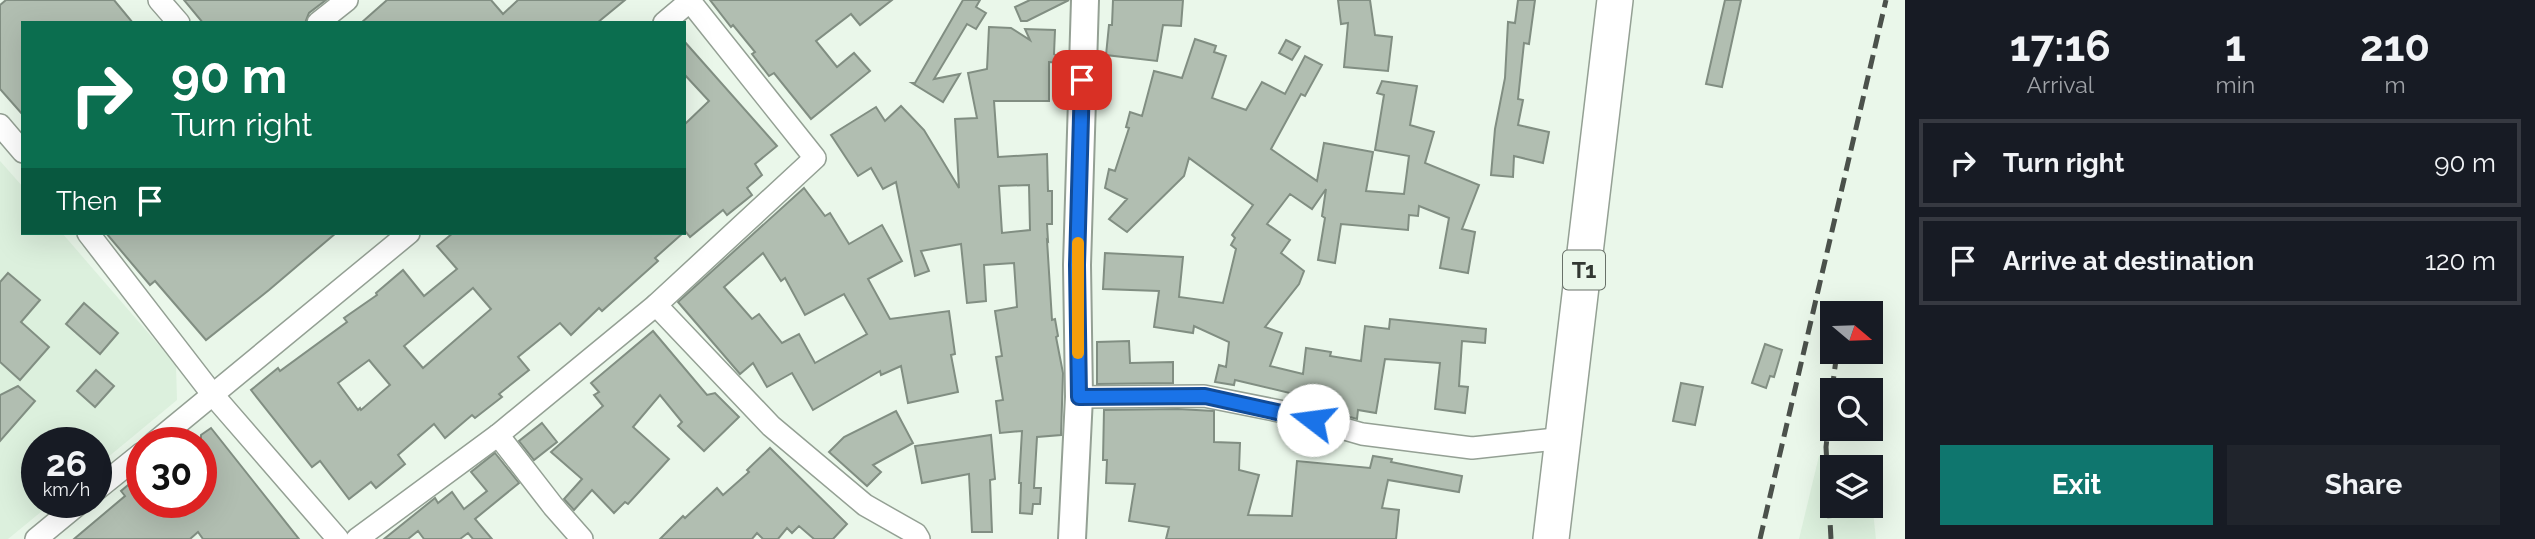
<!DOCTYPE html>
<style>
:root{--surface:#171b24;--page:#20242c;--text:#f1f3f6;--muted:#9ea1a6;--line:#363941;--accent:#0f766e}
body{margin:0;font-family:Raleway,sans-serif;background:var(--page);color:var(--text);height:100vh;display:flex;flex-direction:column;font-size:26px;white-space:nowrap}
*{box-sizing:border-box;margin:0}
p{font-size:23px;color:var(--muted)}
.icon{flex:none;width:38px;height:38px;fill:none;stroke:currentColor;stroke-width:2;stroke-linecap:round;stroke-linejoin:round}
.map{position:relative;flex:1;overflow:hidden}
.side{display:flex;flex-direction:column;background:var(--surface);width:630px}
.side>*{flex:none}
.hud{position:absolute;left:21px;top:21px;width:665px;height:214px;border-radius:0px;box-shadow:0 7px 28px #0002;background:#0b6e4f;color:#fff;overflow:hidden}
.needle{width:46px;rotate:109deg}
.buttons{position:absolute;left:1820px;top:301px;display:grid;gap:14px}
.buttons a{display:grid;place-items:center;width:63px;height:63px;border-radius:0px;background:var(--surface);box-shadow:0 7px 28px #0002;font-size:35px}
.speed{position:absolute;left:21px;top:427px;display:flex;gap:14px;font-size:35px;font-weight:700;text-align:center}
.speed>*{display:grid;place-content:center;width:91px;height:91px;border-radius:50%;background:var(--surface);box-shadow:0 7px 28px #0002;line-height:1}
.speed small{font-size:18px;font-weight:400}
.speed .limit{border:10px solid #d22;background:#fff;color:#111}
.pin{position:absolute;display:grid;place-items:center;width:60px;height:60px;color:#fff;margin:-30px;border-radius:14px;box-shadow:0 4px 10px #0006}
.me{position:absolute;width:77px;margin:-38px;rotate:285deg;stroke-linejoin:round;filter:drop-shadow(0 0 5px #0008)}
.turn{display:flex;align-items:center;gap:24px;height:147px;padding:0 35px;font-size:32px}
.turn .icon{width:91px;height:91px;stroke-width:2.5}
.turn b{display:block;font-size:49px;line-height:60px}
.then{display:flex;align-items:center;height:66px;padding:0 35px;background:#0003;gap:14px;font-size:26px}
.eta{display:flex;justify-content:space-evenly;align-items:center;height:119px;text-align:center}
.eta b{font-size:42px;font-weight:700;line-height:49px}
.primary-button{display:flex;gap:14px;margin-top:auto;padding:14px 35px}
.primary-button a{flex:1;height:80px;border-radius:0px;background:var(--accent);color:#fff;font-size:28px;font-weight:700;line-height:80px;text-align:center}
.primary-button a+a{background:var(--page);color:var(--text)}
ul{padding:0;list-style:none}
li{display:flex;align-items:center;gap:21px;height:88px;margin:0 14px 10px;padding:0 21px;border:4px solid var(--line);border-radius:0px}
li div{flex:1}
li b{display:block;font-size:26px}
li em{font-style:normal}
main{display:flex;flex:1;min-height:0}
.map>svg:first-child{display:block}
.built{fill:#dcf0dd}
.building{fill:#b1beb1;stroke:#818e82;stroke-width:2;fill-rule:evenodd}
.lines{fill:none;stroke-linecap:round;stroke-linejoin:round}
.minor-casing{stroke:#94a094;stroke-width:24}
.tertiary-casing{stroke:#94a094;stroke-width:30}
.trunk-casing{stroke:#94a094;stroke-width:38}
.minor{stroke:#fff;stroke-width:21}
.tertiary{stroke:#fff;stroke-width:26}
.trunk{stroke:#fff;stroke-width:35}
.rail{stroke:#4b514b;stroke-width:5;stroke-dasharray:14 7;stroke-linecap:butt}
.route-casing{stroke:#114b97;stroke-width:18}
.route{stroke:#1a73e8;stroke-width:12}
.slow{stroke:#f59e0b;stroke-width:12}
.labels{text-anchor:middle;stroke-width:5;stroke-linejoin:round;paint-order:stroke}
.shield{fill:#eaf7ea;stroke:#697169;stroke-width:2}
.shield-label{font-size:23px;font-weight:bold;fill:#323732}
</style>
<main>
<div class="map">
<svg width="1905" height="539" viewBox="0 0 1905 539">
<rect width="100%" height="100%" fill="#eaf7ea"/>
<g class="built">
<polygon points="0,161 23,187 23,233 62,233 176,365 177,400 96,467 96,443 37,443 37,502 53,502 8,539 0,539"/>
<polygon points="1819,456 1867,459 1868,467 1832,467 1832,506 1871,506 1871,493 1876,539 1799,539"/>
</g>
<g class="building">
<polygon points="6,0 114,0 133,23 23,23 23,115 0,89 0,5"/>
<polygon points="184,0 326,0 309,13 305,23 203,23"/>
<polygon points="387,0 491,0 503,14 518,0 625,0 597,23 361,23"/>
<polygon points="710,0 892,0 860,25 851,14 816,41 837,67 854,53 870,71 811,119 774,73 769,76 752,54 755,52 733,25 731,27"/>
<polygon points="963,0 980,0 976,7 986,13 976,29 967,24 934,79 960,74 943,102 912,83 915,83"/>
<polygon points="1030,0 1069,0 1027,21 1021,21 1015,7"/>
<polygon points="1113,0 1183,0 1181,26 1163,25 1157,61 1106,55 1109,25 1112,25"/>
<polygon points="1338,0 1370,0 1375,35 1392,37 1388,71 1344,67 1348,23 1341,24"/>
<polygon points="1518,0 1535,0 1529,44 1524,43 1518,99 1523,100 1518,125 1549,132 1543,163 1514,156 1513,177 1491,175 1495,129 1505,78 1508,22 1515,23"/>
<polygon points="1725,0 1741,0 1722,87 1706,84"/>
<path d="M 989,27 L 1011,28 L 1030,40 L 1025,29 L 1055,30 L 1054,54 L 1067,63 L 1049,62 L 1049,101 L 994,101 L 998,157 L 1047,154 L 1048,191 L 1052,191 L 1052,224 L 1047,224 L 1048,241 L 1047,240 L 1052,320 L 1055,319 L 1058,336 L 1056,337 L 1063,373 L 1061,435 L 1037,437 L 1034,488 L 1041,488 L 1040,504 L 1033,504 L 1032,514 L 1020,513 L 1021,483 L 1019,483 L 1022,431 L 1000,433 L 996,401 L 1003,400 L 996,357 L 1002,356 L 995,311 L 1017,307 L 1014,263 L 984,265 L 986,301 L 967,303 L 961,244 L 921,251 L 929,271 L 915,276 L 896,182 L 883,189 L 871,168 L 858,176 L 831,135 L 876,107 L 885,121 L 901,106 L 924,130 L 959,188 L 955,119 L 977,118 L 968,73 L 987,69 ZM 1029,185 L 1030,230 L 1002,233 L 999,186 Z"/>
<polygon points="1195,39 1216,46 1214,52 1226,56 1212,98 1246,110 1262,82 1285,94 1305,56 1322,65 1305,96 1301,94 1271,149 1317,181 1324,143 1373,152 1366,191 1404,194 1409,156 1375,150 1384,95 1377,93 1382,81 1417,86 1410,125 1434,132 1425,163 1479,185 1462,229 1475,232 1468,273 1440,268 1449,218 1419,206 1418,216 1409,215 1408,230 1341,224 1335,263 1318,260 1325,218 1322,216 1326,189 1312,209 1290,194 1267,224 1290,240 1281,253 1304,271 1299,284 1265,327 1282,333 1270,366 1303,374 1306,348 1331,352 1330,356 1361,361 1365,326 1389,329 1390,319 1486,329 1485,343 1462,341 1459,386 1468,387 1465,413 1435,409 1440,363 1385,359 1376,413 1358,410 1357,419 1318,408 1319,400 1235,380 1234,385 1215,382 1219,365 1226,367 1229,342 1194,326 1193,333 1154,327 1159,291 1103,289 1105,253 1183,257 1179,297 1223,303 1236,249 1231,245 1235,238 1232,235 1253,205 1189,158 1184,176 1127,232 1109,219 1127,199 1105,188 1109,169 1115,171 1129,128 1126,127 1130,112 1142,116 1154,71 1182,78"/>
<polygon points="1286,40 1300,47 1292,60 1279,53"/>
<polygon points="684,41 777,146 755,164 762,175 747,188 752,195 727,215 723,210 690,237 684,230 684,125 709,101 684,74"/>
<path d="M 804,188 L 825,216 L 830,213 L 849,244 L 882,225 L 902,261 L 868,279 L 890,319 L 949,311 L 955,354 L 951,355 L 958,392 L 908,403 L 901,366 L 881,375 L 880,371 L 813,410 L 792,373 L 767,387 L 753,363 L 740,374 L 678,302 ZM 763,253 L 781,281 L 785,278 L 805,315 L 844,294 L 867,334 L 815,363 L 799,334 L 782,343 L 759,314 L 752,319 L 724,287 Z"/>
<polygon points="106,233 336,233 269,290 206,340 155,281 150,285"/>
<path d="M 453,233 L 683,233 L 655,258 L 658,261 L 602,311 L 599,308 L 571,335 L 560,323 L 518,357 L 529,370 L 499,394 L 502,397 L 475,418 L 472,415 L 445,438 L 434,424 L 398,455 L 405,464 L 376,488 L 371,482 L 349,499 L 320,461 L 312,467 L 251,390 L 278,368 L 280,371 L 347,322 L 344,318 L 377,295 L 376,293 L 403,270 L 424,296 L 457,269 L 437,246 ZM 473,288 L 491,309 L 423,368 L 404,346 ZM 369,360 L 390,385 L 361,410 L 360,408 L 358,410 L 338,383 Z"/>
<polygon points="8,273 40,300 21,322 49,347 20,380 0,362 0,282"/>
<polygon points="84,303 118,333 100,354 66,324"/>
<polygon points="653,331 707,395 715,393 739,417 704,451 678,426 682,422 660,395 633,427 669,459 628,504 625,502 614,513 592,490 574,510 564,499 582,479 551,452 603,406 594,395 599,392 591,383"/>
<polygon points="1129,341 1130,363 1173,362 1173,383 1097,384 1097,342"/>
<polygon points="1765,344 1782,350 1774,377 1770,376 1766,388 1752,383"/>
<polygon points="96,370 114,386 95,407 77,391"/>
<polygon points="1681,383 1703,387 1695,425 1673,421"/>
<polygon points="18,386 35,401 0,441 0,395"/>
<polygon points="1178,409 1214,411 1214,442 1240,443 1239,470 1259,475 1248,515 1292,516 1297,461 1370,468 1373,456 1392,459 1391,462 1462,476 1459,492 1388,480 1382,508 1399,510 1396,539 1166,539 1169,527 1129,521 1135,484 1106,483 1107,460 1103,460 1104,410"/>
<polygon points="896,411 913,443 873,465 881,472 867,486 829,452 844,437"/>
<polygon points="542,423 557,442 534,460 519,441"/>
<polygon points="211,428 299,539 203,539 198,532 190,539 74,539 125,496 121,491 134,480 142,488 142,502 201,502 201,435"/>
<polygon points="991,435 995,479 990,480 992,532 972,532 969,474 922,483 915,446"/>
<polygon points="770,448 847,524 833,539 814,539 799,526 792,533 787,528 778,539 763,539 757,533 752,539 660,539 683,516 685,518 717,488 723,495 749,472 747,470"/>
<polygon points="495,453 519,483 475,519 492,539 473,539 468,533 460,539 424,539 418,531 408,539 384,539 435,498 438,503 452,492 464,509 487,491 471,472"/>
</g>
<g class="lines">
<g class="minor-casing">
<g id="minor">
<polyline points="159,0 179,23"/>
<polyline points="318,23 347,0"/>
<polyline points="664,23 690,1"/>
<polyline points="0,125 23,152"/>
<polyline points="88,233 213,395 338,539"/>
<polyline points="656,305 771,426 865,505 916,534 919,539"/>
<polyline points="1079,397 1204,396 1289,413 1362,434 1472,448 1565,438"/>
<polyline points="498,435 553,506 582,539"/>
<polyline points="154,443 409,233"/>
<polyline points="96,490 142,453"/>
<polyline points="36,539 81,502"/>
<polyline points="357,539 498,435 656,305 815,158 689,0"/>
</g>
</g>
<g class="tertiary-casing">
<polyline id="tertiary" points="1072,539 1079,397 1077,265 1085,0"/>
</g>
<g class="trunk-casing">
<polyline id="trunk" points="1551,539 1615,0"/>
</g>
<use href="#minor" class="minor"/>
<use href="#tertiary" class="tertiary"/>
<use href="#trunk" class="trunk"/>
<g class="rail">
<polyline points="1832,390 1837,352"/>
<polyline points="1760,539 1886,0"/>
<polyline points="1831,539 1826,447 1832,392"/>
</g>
</g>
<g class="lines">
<g class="route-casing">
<polyline id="route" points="1082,80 1077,265 1079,397 1205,396 1313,420"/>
</g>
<use href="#route" class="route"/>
<polyline class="slow" points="1078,243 1078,353"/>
</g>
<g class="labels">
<rect class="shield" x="1563" y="250.5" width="42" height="39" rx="5"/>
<g class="shield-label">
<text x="1584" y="278">T1</text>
</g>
</g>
</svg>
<div class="buttons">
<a><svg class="needle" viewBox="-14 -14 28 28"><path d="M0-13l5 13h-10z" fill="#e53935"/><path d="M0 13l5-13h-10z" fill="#9ea1a6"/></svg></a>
<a><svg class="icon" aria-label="search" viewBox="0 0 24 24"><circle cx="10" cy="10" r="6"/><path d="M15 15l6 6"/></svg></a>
<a><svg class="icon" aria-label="layers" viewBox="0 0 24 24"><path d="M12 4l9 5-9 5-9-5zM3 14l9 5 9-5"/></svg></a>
</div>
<div class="speed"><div>26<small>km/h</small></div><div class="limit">30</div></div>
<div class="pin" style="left:1082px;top:80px;background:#d93025"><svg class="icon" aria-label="arrive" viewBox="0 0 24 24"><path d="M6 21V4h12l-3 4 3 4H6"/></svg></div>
<svg class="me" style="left:1313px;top:420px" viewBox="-20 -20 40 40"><circle r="19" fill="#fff"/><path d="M0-13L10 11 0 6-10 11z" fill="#1a73e8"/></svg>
<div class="hud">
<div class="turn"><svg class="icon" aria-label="right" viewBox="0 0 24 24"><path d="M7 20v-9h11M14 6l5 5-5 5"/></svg><div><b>90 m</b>Turn right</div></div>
<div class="then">Then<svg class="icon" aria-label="arrive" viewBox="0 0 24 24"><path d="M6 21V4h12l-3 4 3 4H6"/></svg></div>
</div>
</div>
<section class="side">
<div class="eta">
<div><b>17:16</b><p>Arrival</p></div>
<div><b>1</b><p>min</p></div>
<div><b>210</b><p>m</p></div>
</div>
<ul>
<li><svg class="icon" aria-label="right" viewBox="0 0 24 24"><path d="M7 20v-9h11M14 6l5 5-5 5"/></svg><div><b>Turn right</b></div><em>90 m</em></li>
<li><svg class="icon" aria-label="arrive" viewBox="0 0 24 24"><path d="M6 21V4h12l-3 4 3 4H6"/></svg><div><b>Arrive at destination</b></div><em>120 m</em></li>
</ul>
<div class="primary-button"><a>Exit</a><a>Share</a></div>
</section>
</main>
